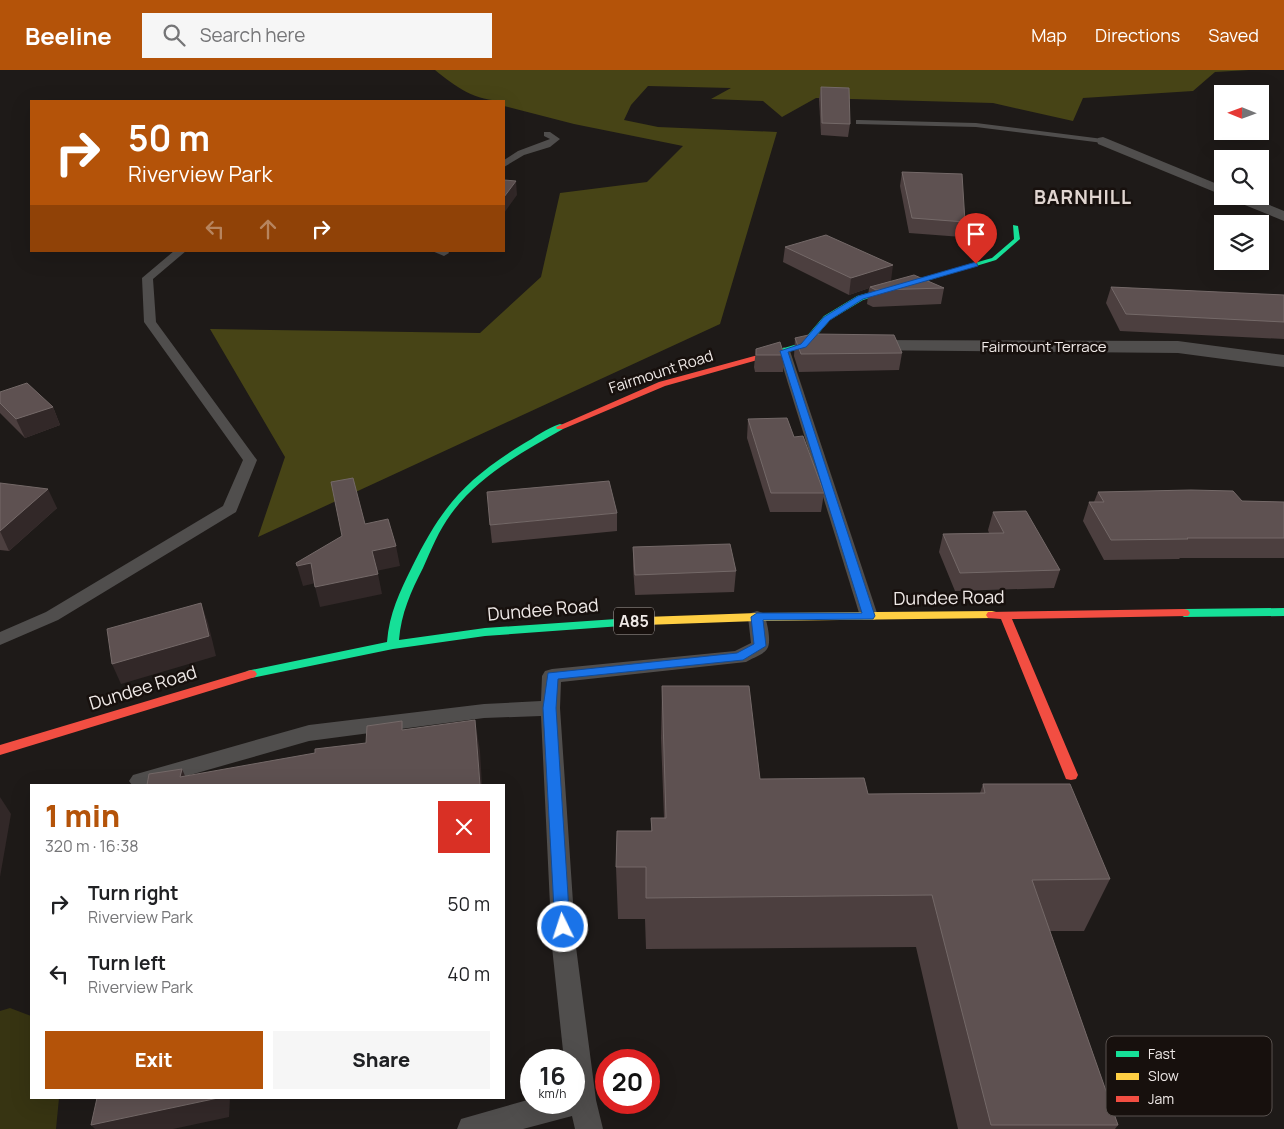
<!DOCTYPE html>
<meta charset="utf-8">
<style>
:root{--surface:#fff;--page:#f6f6f6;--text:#202124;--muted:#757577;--accent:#b45309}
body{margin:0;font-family:Manrope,sans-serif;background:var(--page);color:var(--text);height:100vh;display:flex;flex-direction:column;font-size:19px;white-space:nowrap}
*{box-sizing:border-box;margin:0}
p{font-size:16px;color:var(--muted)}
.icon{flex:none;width:28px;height:28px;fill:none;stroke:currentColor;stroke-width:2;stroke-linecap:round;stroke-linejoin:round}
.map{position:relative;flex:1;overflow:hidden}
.details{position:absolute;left:30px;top:714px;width:475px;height:315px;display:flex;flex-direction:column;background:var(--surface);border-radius:0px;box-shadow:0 5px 20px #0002}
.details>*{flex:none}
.banner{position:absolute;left:30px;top:30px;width:475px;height:152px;border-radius:0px;box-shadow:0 5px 20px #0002;background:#b45309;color:#fff;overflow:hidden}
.needle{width:32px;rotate:271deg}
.tools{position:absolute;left:1214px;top:15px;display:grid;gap:10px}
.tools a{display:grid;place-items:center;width:55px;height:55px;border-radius:0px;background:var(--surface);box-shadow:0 5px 20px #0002;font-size:25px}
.speed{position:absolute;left:520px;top:979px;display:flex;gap:10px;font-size:25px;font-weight:700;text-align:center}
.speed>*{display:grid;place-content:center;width:65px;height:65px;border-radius:50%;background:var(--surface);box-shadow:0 5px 20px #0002;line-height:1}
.speed small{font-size:12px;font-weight:400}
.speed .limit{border:8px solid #d22;background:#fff;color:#111}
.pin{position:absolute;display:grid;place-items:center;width:42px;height:42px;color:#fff;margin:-51px -21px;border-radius:50% 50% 50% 0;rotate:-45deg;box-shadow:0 0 5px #0007}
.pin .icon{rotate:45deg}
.me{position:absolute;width:55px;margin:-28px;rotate:356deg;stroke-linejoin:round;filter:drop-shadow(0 0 4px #0008)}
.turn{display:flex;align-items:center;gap:18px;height:105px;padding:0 15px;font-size:22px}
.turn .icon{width:65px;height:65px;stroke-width:2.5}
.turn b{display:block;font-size:35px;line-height:42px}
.lanes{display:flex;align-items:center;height:48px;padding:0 15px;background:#0003;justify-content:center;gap:25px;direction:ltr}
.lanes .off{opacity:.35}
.round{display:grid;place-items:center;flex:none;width:52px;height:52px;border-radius:0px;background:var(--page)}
.summary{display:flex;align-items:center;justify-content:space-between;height:85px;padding:0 15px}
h1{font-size:30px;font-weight:800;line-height:38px;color:var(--accent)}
.primary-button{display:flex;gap:10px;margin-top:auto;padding:10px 15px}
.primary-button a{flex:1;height:58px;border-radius:0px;background:var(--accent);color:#fff;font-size:20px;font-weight:800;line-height:58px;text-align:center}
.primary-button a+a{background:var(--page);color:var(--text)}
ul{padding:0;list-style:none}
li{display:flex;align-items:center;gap:15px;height:70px;padding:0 15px}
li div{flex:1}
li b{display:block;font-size:19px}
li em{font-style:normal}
header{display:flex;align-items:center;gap:30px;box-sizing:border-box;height:70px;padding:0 25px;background:var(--accent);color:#fff}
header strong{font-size:24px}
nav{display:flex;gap:28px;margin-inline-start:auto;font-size:18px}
.search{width:350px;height:45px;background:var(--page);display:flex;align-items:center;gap:12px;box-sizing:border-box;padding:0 18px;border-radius:0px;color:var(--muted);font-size:19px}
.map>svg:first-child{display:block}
.green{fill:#373412}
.forest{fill:#474416}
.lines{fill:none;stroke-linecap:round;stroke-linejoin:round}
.lane{fill:#504e4d;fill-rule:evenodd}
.street{fill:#504e4d;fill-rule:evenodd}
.fast{fill:#16e098;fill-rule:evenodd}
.slow{fill:#ffcf43;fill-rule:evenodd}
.jam{fill:#f24e42;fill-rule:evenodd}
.wall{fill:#4c3f3f}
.shaded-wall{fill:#322828}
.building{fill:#5e5151;stroke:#746968}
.route{fill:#1a73e8;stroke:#114b97}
.labels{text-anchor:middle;stroke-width:5;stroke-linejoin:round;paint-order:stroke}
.far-street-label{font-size:15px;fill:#efe9e7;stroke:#17100d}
.shield{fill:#17100d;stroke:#aea8a6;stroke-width:1}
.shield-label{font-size:16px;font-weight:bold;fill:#efe9e7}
.street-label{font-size:18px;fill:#efe9e7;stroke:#17100d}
.far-district-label{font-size:19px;font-weight:bold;letter-spacing:1px;fill:#e0d5d0;stroke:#17100d}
.key{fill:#17100d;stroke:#58514e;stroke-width:1}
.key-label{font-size:14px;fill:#efe9e7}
</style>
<header>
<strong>Beeline</strong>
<div class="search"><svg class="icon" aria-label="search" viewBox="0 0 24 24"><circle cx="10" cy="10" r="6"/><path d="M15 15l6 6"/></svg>Search here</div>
<nav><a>Map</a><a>Directions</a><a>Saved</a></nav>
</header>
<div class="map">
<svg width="1284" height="1059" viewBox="0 0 1284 1059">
<rect width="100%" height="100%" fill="#1e1a18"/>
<polygon class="green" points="10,938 31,946 31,1028 59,1028 56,1059 0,1059 0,941"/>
<path class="forest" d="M 435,0 L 1249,0 L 1215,2 L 1193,21 L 1083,28 L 1073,51 L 993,33 L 816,28 L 782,47 L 763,31 L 711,29 L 731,18 L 648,16 L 631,35 L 624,50 L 658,57 L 777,62 L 720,254 L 258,467 L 285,387 L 210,259 L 480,263 L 541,207 L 560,123 L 647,112 L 683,76 L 574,54 L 504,36 L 504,31 C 475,31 456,17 435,0 Z"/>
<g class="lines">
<g class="lane">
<polygon points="859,50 976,53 1103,69 1107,71 1103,73 976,57 856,54 856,50"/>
<polygon points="544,62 550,62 560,69 550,77 524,85 504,97 504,90 518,81 550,69 544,66"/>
<polygon points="174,181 186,181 153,209 156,252 257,390 236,442 58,550 0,575 0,562 46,542 223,436 243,390 144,252 142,208"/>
<polygon points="432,181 448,181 449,183 444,186"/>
<polygon points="784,277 790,281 878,546 875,550 863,550 860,546 778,281"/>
<path d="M 757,541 L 763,543 C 767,549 772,573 767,579 C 763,585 752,588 746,592 L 561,612 L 560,638 L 576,877 L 596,1030 L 603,1059 L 575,1059 L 572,1046 L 523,1059 L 457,1059 L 461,1049 L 531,1029 L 531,1032 L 574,1032 L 574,990 L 564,990 L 552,877 L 541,646 L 484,648 L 309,671 L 155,715 L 132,715 L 129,711 L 133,705 L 140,703 L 309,655 L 484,634 L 541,631 L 542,606 L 545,601 L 552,599 L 735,581 L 751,573 L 748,547 L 751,543 Z"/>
</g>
<g class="street">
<polygon points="1103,67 1222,116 1222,125 1098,74 1097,71 1098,68"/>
<polygon points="1228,126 1248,126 1284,141 1284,151 1230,129"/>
<polygon points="860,270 1178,271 1284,285 1284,297 1178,283 853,280 850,276 853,272"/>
</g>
<g class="fast">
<polygon points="1013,155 1018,156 1020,169 996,190 863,230 830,250 807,277 758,289 754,287 801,273 824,246 857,226 992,188 1014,169"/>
<path d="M 560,354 L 563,355 L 563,359 C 523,382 479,405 451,444 C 439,460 431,480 423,498 C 411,521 401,544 399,570 L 485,558 L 645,547 L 649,548 L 651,551 L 649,554 L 485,566 L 393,579 L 251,608 L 247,607 L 245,604 L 247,601 L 251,600 L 387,572 C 389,544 400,521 412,497 C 442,436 465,410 523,374 C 534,368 547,358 560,354 Z"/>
<polygon points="1284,538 1284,546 1184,547 1178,543 1184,539"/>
</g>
<polygon class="slow" points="992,541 996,542 998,545 996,548 757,551 645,555 639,551 645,547 757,543"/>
<g class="jam">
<polygon points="758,285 762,287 761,289 665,316 563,359 557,359 556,357 659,312"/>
<polygon points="1184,539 1188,540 1190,543 1188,546 1012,549 1078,705 1076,709 1071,710 1066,709 1001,549 988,548 986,545 988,542"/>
<polygon points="251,600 255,601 257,604 255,607 0,685 0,675"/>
</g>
</g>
<g class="wall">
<polygon points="821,17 850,54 848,67 821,65 819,29"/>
<polygon points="902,102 965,152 962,167 909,163 900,116"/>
<polygon points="785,177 891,211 944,218 941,234 873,237 867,234 869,218 849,225 783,192"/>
<polygon points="1111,217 1284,225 1284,269 1120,261 1106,233"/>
<polygon points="795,268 902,283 899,300 799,302 794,286"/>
<polygon points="756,279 784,285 783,302 755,302 754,297"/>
<polygon points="0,322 53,337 60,355 25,368 0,343"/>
<polygon points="748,349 794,367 824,423 821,442 770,442 747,368"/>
<polygon points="0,413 57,438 9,481 0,480"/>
<polygon points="1098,422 1242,431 1284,432 1284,488 1180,488 1179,489 1104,490 1083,451 1089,432 1094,432"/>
<polygon points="993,442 1060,500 1054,518 955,521 939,482 943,464 989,463 988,460"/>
<polygon points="617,443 617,461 492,473 490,455"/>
<polygon points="633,477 736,501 734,522 635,525 633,497"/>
<polygon points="662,616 760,709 868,724 980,723 983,714 1110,809 1084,861 1050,861 1118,1055 1115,1059 958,1059 916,877 646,879 645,849 618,849 616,797 651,761 651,748 664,748 661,668"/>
</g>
<g class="shaded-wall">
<polygon points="516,111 517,125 504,143 504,127"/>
<polygon points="893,195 891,211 870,217 869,218 849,225 851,208"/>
<polygon points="53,337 60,355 25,368 16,349"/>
<polygon points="48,419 57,438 9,481 0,461"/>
<polygon points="396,476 400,496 376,501 372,481"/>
<polygon points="311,493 316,513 303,516 297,496"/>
<polygon points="378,504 382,524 320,537 315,517"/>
<polygon points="201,533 208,553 216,586 121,614 112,594"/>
<polygon points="475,650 480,681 482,715 480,715"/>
<polygon points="182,699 189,715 180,707"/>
<polygon points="0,727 11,744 0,807"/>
<polygon points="218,1028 230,1028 229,1047 173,1059 95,1059 91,1055"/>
</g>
<g class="building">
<polygon points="821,17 849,18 850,54 822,53"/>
<polygon points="902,102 962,104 965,152 912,148"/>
<polygon points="504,110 516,111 504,127"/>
<polygon points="826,165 893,195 851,208 785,177"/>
<polygon points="914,205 944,218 876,220 870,217"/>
<polygon points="1111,217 1284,225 1284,252 1126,244"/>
<polygon points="813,264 894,265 902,283 801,284 795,268"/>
<polygon points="780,272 784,285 756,285 756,279"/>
<polygon points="27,313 53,337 16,349 0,333 0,322"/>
<polygon points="787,348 794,367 803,366 824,423 771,423 748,349"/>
<polygon points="353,408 365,454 388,449 396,476 372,481 378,504 315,517 311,493 297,496 296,493 342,466 331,412"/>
<polygon points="609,411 617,443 490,455 487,422"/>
<polygon points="0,413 48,419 0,461"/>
<polygon points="1191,420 1233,421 1242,431 1284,432 1284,468 1187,468 1188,469 1111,470 1089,432 1104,432 1098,422"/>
<polygon points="1026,441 1060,500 960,503 943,464 1004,463 993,442"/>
<polygon points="730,474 736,501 635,505 633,477"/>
<polygon points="201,533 209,566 112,594 107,559"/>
<polygon points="662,616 749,616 760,709 864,708 868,724 985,723 983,714 1070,714 1110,809 1032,810 1118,1055 991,1055 932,825 646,828 646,797 616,797 617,761 652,761 651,748 666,748"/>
<polygon points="475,650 480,715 147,715 149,704 182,699 180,707 315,683 315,679 366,673 367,656 402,651 402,660"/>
<polygon points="97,1028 218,1028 91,1055"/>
</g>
<polygon class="route" points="976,192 978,196 863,229 830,250 806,277 788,282 875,546 873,549 763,550 766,576 743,590 558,609 556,638 570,857 568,862 563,864 557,862 555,857 543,638 548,603 737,583 754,574 751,547 757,543 862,543 780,281 801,274 824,247 858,226"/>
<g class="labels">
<g class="far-street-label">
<text x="1044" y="282">Fairmount Terrace</text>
<text transform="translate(661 302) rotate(-18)" y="5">Fairmount Road</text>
</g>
<rect class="shield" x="614" y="537.5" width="40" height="27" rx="4"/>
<g class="shield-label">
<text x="634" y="557">A85</text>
</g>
<g class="street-label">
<text transform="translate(949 528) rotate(-1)" y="6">Dundee Road</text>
<text transform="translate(543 540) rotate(-5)" y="6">Dundee Road</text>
<text transform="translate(143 618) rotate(-17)" y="6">Dundee Road</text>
</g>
<g class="far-district-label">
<text x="1083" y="134">BARNHILL</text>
</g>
</g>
<rect x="1106" y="966" width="166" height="80" rx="8" class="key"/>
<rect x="1116" y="981" width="23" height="6" fill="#16e098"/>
<rect x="1116" y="1003" width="23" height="7" fill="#ffcf43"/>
<rect x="1116" y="1026" width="23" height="6" fill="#f24e42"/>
<g class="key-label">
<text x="1148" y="989">Fast</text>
<text x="1148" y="1011">Slow</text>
<text x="1148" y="1034">Jam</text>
</g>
</svg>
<div class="tools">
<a><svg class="needle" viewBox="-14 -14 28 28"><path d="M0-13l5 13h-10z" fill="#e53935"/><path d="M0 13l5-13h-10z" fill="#757577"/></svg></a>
<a><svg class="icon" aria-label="search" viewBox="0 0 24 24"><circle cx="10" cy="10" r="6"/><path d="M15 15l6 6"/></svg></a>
<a><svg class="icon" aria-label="layers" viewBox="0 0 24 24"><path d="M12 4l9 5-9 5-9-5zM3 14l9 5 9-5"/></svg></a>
</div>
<div class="speed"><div>16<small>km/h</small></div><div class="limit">20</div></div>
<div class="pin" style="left:976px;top:194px;background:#d93025"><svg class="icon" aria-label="arrive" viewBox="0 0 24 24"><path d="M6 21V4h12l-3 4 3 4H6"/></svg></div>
<svg class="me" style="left:563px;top:857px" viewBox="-20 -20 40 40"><circle r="17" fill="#1a73e8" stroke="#fff" stroke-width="3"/><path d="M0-11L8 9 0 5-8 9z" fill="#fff"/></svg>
<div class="banner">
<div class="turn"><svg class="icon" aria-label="right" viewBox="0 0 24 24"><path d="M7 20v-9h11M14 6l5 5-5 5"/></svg><div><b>50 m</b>Riverview Park</div></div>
<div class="lanes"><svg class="icon off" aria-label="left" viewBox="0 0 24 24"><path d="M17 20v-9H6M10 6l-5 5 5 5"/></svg><svg class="icon off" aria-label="ahead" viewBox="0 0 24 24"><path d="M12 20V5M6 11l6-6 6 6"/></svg><svg class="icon" aria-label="right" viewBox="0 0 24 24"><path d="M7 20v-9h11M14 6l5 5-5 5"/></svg></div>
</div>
<section class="details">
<div class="summary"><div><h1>1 min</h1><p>320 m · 16:38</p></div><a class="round" style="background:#d93025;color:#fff"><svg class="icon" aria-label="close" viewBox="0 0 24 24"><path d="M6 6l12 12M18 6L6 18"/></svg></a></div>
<ul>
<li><svg class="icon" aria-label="right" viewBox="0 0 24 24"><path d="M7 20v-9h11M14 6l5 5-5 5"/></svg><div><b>Turn right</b><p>Riverview Park</p></div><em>50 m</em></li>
<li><svg class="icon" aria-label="left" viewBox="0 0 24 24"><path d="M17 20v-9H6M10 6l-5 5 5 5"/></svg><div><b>Turn left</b><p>Riverview Park</p></div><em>40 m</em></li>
</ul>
<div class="primary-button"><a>Exit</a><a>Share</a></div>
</section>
</div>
